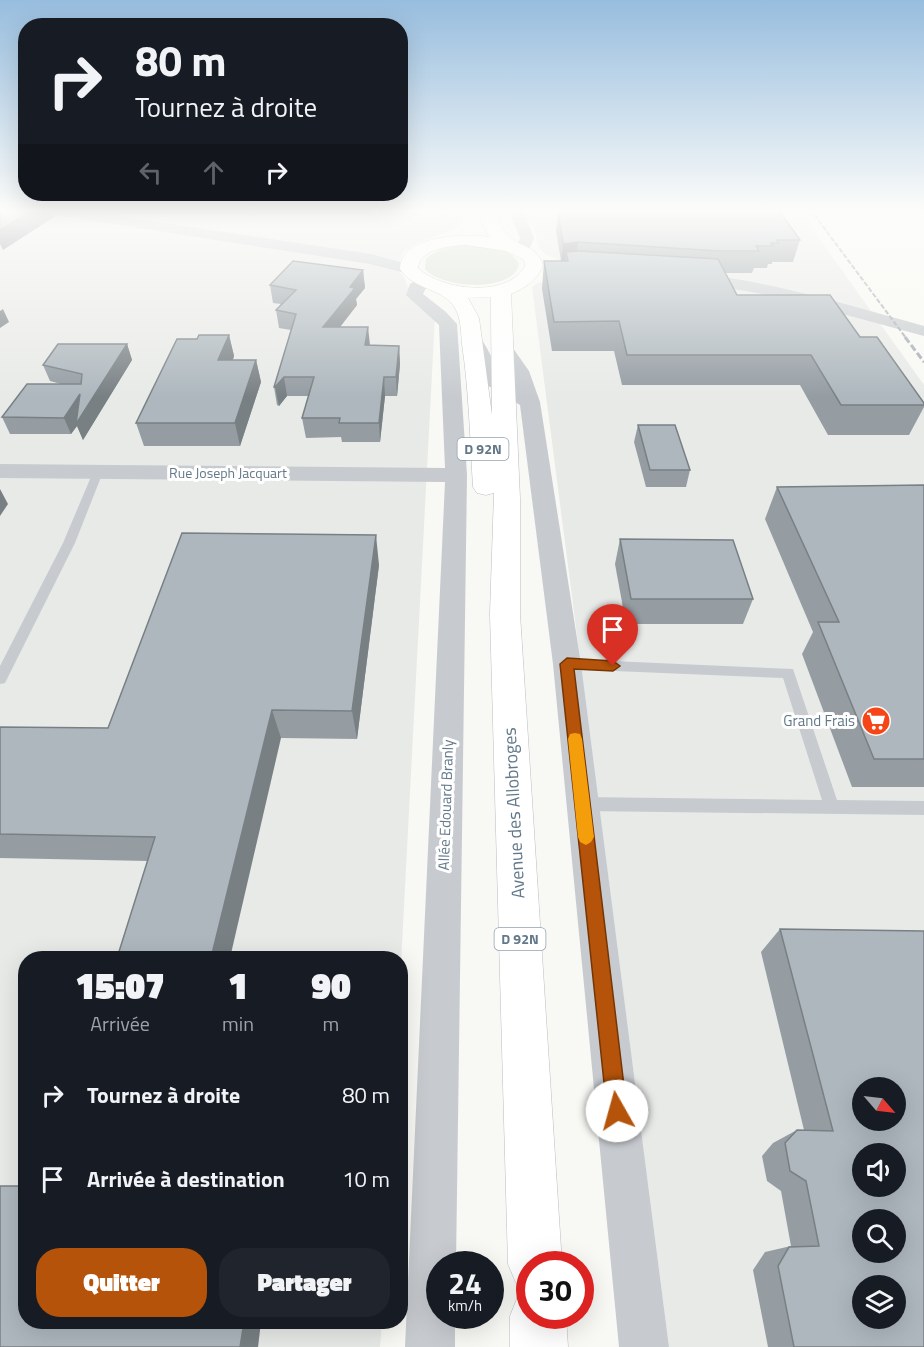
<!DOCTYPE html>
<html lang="fr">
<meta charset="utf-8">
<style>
:root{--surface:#171b24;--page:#20242c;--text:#f1f3f6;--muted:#9ea1a6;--accent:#b45309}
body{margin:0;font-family:"Titillium Web",sans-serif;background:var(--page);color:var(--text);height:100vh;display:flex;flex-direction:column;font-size:22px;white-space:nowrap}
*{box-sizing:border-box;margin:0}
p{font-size:20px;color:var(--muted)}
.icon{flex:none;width:33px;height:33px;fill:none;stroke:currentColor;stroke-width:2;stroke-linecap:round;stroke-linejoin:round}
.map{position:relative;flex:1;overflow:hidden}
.side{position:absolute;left:18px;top:951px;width:390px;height:378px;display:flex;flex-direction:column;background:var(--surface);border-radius:24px;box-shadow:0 6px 24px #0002}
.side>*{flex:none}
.hud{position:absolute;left:18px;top:18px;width:390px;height:183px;border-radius:24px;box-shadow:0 6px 24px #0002;background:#171b24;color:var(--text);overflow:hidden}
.needle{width:39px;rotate:118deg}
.buttons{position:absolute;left:852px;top:1077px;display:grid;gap:12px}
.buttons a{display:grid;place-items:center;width:54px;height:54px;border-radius:50%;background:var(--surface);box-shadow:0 6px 24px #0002;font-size:30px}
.speed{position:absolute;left:426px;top:1251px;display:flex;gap:12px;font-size:30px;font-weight:700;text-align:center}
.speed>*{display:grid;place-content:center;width:78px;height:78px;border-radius:50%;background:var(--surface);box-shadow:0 6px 24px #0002;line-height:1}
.speed small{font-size:15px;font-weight:400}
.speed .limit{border:9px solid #d22;background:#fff;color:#111}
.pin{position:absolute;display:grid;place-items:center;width:51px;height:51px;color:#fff;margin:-62px -26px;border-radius:50% 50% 50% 0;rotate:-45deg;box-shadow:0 0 6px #0007}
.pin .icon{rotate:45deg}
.me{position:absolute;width:66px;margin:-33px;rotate:353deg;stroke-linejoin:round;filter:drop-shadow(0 0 4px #0008)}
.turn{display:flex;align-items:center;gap:21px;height:126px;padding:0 18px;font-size:27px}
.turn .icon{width:78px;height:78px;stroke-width:2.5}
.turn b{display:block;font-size:42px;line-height:51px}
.lanes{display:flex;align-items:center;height:57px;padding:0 18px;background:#0003;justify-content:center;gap:30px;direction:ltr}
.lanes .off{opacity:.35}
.eta{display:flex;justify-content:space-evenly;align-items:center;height:102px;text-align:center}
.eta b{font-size:36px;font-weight:800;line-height:42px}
.primary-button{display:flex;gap:12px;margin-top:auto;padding:12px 18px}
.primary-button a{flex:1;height:69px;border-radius:24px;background:var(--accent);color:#fff;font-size:24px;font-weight:800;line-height:69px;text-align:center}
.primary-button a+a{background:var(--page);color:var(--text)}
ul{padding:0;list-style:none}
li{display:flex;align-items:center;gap:18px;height:84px;padding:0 18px}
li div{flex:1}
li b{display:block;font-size:22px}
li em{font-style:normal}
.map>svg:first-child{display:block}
.built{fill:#e8eae8;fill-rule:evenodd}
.green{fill:#d9e0d5}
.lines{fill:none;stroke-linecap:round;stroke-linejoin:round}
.primary-casing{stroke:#babec2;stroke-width:1}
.path{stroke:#bec1c3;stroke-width:2;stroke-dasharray:1.5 1.5;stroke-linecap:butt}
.service{fill:#c7cbcf;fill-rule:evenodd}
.minor{fill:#c7cbcf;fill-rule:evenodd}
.primary{fill:#fff;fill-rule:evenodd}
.rail-far1{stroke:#a4acb2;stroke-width:2;stroke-dasharray:5 2;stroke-linecap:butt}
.rail{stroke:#a4acb2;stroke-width:3;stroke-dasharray:7 3;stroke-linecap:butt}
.wall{fill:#959da3}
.shaded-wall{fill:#798084}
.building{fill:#adb7bd;stroke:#798084;stroke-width:1.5;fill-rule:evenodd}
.route{fill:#b45309;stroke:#753606;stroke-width:1.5}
.slow{fill:#f59e0b}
.labels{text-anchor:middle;stroke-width:6;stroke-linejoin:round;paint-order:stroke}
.shield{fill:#fff;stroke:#92a1ac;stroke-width:1.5}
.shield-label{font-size:14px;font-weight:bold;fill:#637989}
.far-street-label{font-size:14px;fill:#637989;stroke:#fff}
.poi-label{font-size:15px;fill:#637989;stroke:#fff;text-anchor:end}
.street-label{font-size:15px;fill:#637989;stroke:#fff}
.near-street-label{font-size:18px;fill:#637989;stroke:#fff}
</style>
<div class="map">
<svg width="924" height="1347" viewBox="0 0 924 1347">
<rect width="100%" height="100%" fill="#f8f8f4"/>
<g class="built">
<polygon points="0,209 463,209 463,220 455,229 419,242 403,252 397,269 404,277 412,298 435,316 401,963 400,958 26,958 26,1322 382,1322 380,1347 0,1347"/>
<path d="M 522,209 L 798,209 L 924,385 L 924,1347 L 669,1347 L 532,287 L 538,283 L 555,279 L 562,262 L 545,254 L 539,247 L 534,228 ZM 862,1088 L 896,1088 L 896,1120 L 862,1120 ZM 862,1154 L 896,1154 L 896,1186 L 862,1186 ZM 862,1220 L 896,1220 L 896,1252 L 862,1252 ZM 862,1286 L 896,1286 L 896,1318 L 862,1318 Z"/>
</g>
<path class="green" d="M 476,245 C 492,248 511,248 519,264 C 513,294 441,288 425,269 L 426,259 C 440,246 459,245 476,245 Z"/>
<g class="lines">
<g class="primary-casing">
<g id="primary">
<path d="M 480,209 L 496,209 C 505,256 534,235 543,266 C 535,282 526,287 511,294 L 520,499 L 520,614 L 562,1264 L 530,1264 L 530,1289 L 516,1283 L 508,1264 L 490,614 L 494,493 L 486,495 L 477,493 L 473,487 C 470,439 469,391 462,344 C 461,332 461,318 455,308 C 442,287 415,291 400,269 C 400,235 466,233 489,237 L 483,224 ZM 466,245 L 506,251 L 524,260 L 525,266 C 507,299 441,290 418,268 C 420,248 451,246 466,245 ZM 491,297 L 491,311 L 492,415 L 479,318 L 468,298 Z"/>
<polygon points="530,1291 530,1316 566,1316 568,1347 510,1347 510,1316 518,1296"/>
</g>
</g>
<polyline class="path" points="443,220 444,209"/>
<g class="service">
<polygon points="98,469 103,472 75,543 5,683 0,684 0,666 63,543 93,472"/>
<polygon points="567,659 793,669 837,800 924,801 924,815 582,811 577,809 574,804 577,799 582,797 822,800 783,678 567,669 560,664"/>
</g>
<g class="minor">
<polygon points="36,209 69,209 371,254 415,266 417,269 409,274 370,264 43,213"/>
<polygon points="508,209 522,209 534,238 527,254 522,256 514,251 520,238"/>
<path d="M 692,273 C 772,281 847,305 924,326 L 924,336 L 780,297 L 686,281 L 684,278 Z"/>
<polygon points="421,277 429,282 423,294 446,312 457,324 467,475 456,1264 440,1264 440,1316 455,1316 455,1347 405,1347 445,482 0,478 0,464 445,468 439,325 406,295 410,284"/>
<path d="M 472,333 L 478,334 C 487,347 494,360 498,375 L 515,385 L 507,364 L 493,345 L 496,341 L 508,341 L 529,371 L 540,402 L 581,664 L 669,1347 L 619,1347 L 553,664 L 520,405 L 482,382 L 475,359 L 463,338 L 466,334 Z"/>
</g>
<use href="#primary" class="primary"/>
<polyline class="rail-far1" points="810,209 906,338"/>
<polyline class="rail" points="905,337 924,362"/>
</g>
<g class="wall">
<polygon points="560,209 735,209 800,240 793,262 772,262 772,264 768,264 767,268 754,268 752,273 725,273 737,295 860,337 924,403 924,407 909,435 828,435 800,385 622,385 614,351 552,351 542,289 544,261 561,261 556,231 558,211 560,211"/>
<polygon points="363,270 365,288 356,299 357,305 340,327 370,345 399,346 400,364 397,396 385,396 380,442 342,442 341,437 306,438 302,418 309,396 287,396 279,406 277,405 274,387 291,330 279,328 276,310 281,304 273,303 270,285"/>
<polygon points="229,335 234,356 233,360 256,360 261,382 240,446 144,446 136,423 197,339"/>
<polygon points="127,344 132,360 83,440 77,426 71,434 10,434 2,417 61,384 50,381 43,365"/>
<polygon points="638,425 690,470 686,487 646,487 634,442"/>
<polygon points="924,485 924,787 852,787 802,654 813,632 765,519 777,487"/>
<polygon points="620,539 753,599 743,624 626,624 615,564"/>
<polygon points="379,565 357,739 281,738 148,861 0,858 0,727 108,728"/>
<polygon points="780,929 924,1347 768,1347 753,1270 765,1252 791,1246 781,1191 767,1181 762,1156 773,1143 797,1130 804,1130 761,952"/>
</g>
<g class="shaded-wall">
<polygon points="34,209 51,209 54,217 3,250 0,244 0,230"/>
<polygon points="578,242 576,264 568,261 566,252 565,265 561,266 563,244"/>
<polygon points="363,270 365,288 356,299 357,305 326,345 323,327 350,287"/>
<polygon points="3,309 9,322 0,328 0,311"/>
<polygon points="368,327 370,345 365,345"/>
<polygon points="229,335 234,356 224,382 218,360"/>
<polygon points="127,344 132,360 83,440 77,426 71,434 64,418 80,394"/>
<polygon points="399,346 400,364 397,396 396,377"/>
<polygon points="256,360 261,382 240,446 235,423"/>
<polygon points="284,377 287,396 279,406 275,387"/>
<polygon points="384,377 385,396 380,442 379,423"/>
<polygon points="0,489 8,504 0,516"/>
<polygon points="376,535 379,565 357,739 352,711"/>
<polygon points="272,710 281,738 230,958 211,958"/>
<polygon points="244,1322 261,1322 258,1347 240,1347"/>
</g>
<g class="building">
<polygon points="0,209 34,209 0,230"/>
<polygon points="561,209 778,209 800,240 777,240 778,243 771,243 773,246 756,246 759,251 719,251 578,242 563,244 558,211 561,211"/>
<polygon points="579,251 718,259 737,295 830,295 860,337 877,337 924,403 924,405 841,405 811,355 627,355 619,321 554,322 544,261 568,261 566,252"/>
<polygon points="293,261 363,270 350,287 355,288 323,327 368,327 365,345 399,346 396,377 384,377 379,423 339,423 340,418 302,418 314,377 284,377 275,387 274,387 296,314 276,310 296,290 270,285"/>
<polygon points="199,335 229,335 218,360 256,360 235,423 136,423 177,339 197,339"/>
<polygon points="58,344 127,344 76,424 80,394 64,418 2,417 27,384 81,384 82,374 43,365"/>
<polygon points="638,425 675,425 690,470 650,470"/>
<polygon points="924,485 924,759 874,759 818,622 839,622 777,487"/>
<polygon points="182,533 376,535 352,711 272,710 211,958 117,958 155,837 0,834 0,727 108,728"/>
<polygon points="620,539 733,540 753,599 631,599"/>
<path d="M 780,929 L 924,931 L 924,1347 L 794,1347 L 778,1266 L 789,1247 L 819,1246 L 806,1181 L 790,1171 L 785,1143 L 797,1130 L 833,1131 ZM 862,1088 L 896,1088 L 896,1120 L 862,1120 ZM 862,1154 L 896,1154 L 896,1186 L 862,1186 ZM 862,1220 L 896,1220 L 896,1252 L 862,1252 ZM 862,1286 L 896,1286 L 896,1318 L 862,1318 Z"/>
<polygon points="0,1186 26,1186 26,1322 244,1322 240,1347 0,1347"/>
</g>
<linearGradient id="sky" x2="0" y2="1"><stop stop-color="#97bdde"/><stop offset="0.53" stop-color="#fcfcfa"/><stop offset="1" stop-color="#fcfcfa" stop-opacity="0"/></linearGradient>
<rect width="924" height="397" fill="url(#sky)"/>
<polygon class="route" points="567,658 613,661 620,666 613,671 574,669 627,1111 624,1118 617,1121 610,1118 607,1111 560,664"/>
<polygon class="slow" points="575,733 580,734 582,739 594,837 591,842 586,845 580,842 578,837 568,739 570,734"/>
<defs>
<g id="supermarket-disc" transform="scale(1.5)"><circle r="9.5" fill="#f64617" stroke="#fff"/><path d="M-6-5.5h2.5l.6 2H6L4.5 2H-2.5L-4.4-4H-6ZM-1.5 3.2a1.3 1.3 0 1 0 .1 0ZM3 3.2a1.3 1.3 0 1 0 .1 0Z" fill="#fff"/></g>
</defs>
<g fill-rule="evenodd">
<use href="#supermarket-disc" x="876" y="721"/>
</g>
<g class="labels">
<g class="shield">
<rect x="457.5" y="438" width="51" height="22" rx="4.5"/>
<rect x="494.5" y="928" width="51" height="22" rx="4.5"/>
</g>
<g class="shield-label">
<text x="483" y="454">D 92N</text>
<text x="520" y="944">D 92N</text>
</g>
<g class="far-street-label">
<text x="228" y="478">Rue Joseph Jacquart</text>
</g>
<g class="poi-label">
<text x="855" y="726">Grand Frais</text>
</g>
<g class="street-label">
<text transform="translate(446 805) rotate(-88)" y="5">Allée Edouard Branly</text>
</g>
<g class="near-street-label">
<text transform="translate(514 813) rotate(-93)" y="6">Avenue des Allobroges</text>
</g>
</g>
</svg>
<div class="buttons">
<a><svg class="needle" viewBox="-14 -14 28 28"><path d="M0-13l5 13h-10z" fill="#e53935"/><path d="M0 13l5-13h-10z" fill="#9ea1a6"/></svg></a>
<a><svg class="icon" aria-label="sound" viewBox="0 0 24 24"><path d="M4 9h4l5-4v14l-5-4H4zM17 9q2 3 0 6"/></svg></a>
<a><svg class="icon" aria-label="search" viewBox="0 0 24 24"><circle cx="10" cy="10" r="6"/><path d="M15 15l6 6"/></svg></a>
<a><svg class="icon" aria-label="layers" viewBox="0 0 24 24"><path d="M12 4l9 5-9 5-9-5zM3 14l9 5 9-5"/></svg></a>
</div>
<div class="speed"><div>24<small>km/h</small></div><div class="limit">30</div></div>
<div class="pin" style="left:613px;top:666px;background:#d93025"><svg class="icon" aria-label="arrive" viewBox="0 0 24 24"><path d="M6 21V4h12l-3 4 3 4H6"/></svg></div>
<svg class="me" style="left:617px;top:1111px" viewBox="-20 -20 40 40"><circle r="19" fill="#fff"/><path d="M0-13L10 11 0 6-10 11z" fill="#b45309"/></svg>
<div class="hud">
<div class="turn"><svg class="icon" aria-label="right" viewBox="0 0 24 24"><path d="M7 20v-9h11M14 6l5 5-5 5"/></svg><div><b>80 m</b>Tournez à droite</div></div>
<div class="lanes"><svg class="icon off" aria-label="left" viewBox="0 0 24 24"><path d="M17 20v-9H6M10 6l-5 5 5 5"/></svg><svg class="icon off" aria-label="ahead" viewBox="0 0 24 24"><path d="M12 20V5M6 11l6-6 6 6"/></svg><svg class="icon" aria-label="right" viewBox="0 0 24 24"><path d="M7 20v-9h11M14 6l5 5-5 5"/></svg></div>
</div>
<section class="side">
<div class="eta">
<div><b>15:07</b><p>Arrivée</p></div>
<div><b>1</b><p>min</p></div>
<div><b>90</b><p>m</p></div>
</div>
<ul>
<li><svg class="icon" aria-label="right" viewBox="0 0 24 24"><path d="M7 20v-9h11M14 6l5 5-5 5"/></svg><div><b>Tournez à droite</b></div><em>80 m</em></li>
<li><svg class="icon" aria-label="arrive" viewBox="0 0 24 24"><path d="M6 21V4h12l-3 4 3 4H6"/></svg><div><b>Arrivée à destination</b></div><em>10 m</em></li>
</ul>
<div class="primary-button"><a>Quitter</a><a>Partager</a></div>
</section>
</div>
